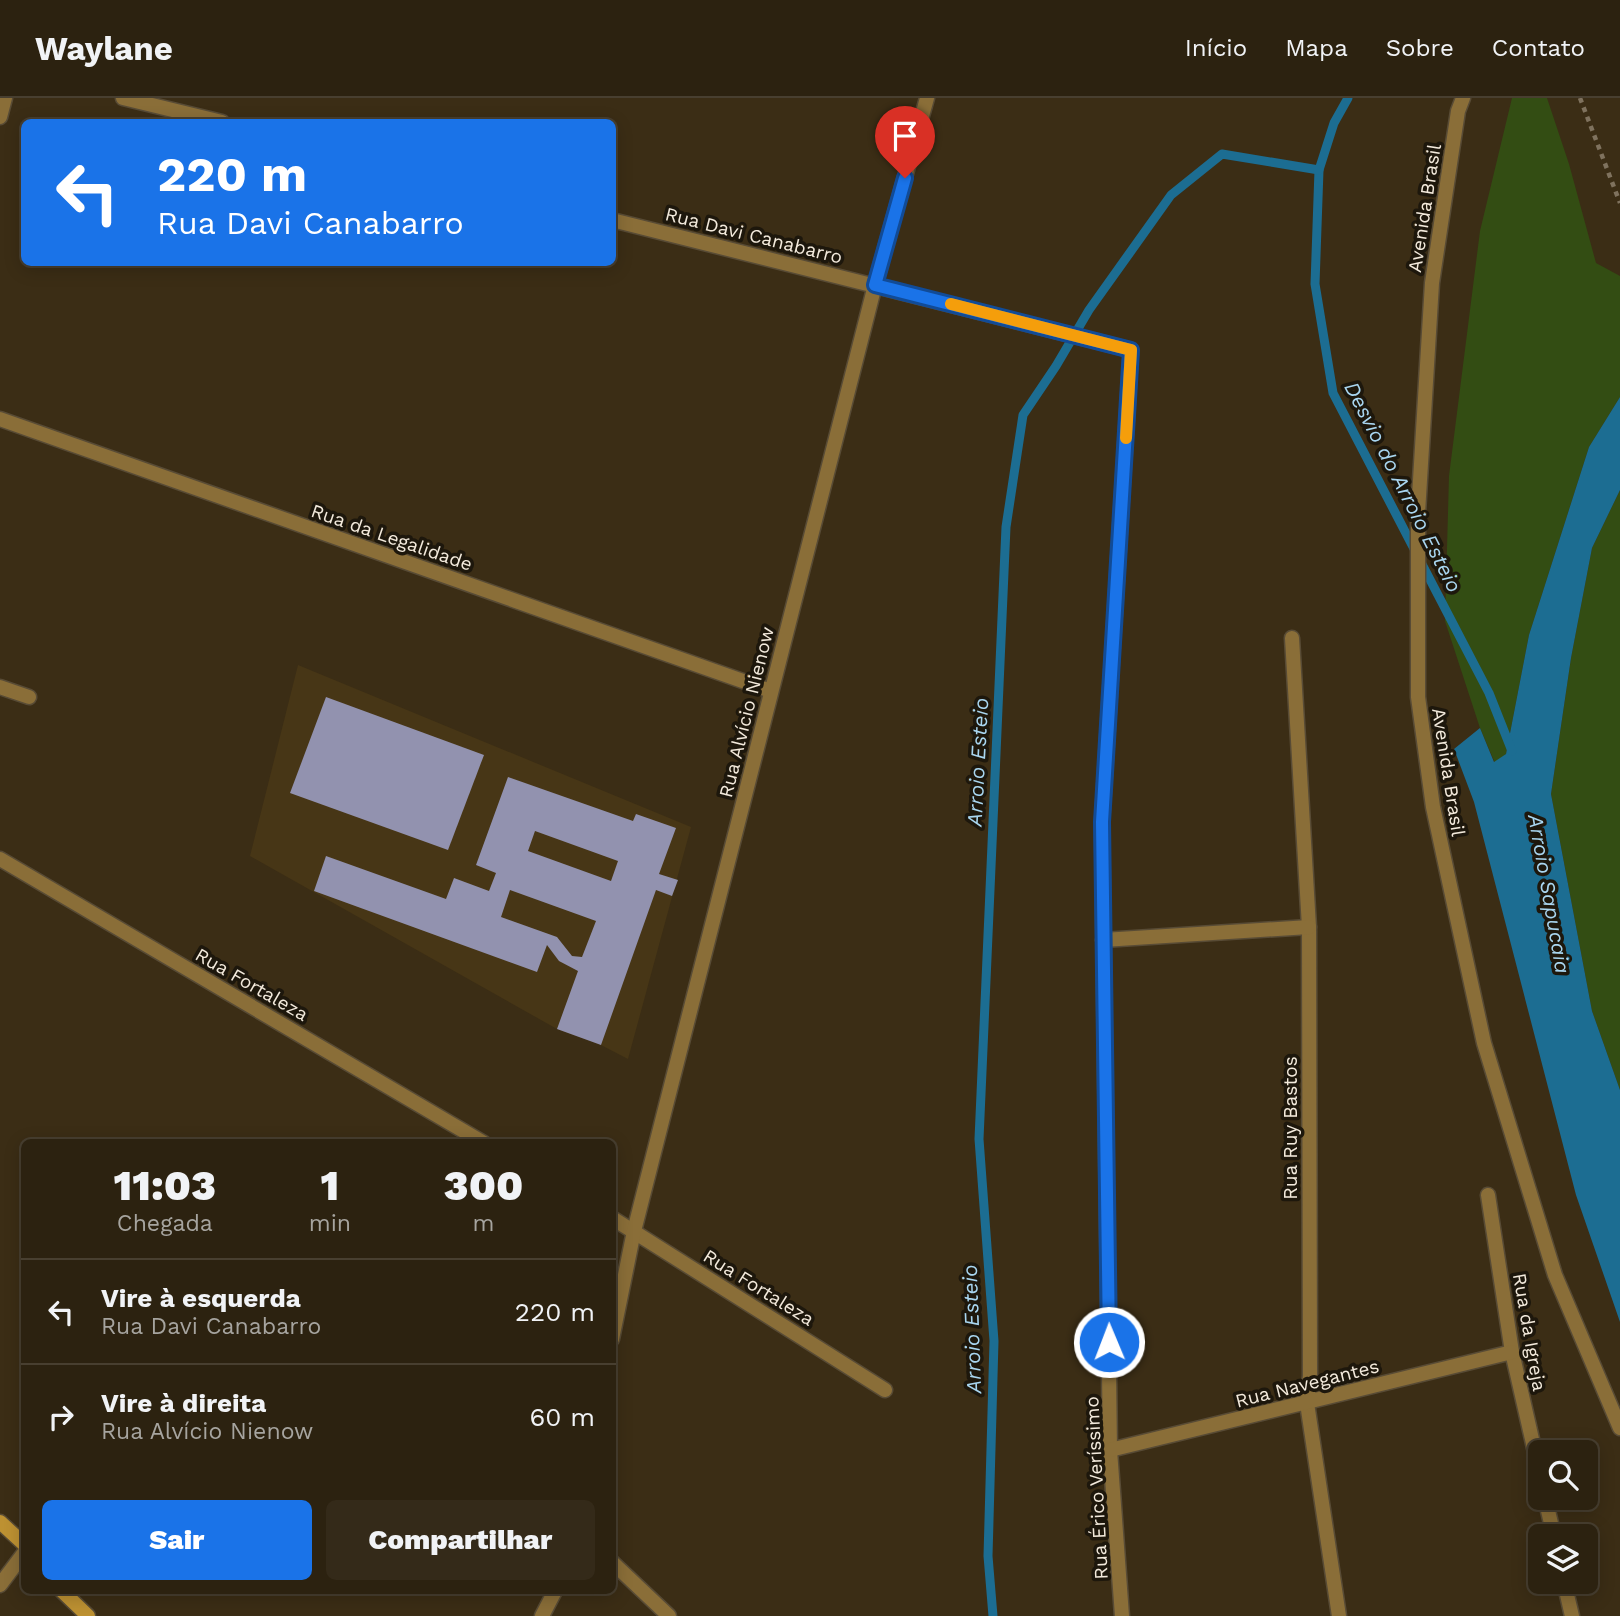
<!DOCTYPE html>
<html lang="pt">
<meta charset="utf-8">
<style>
:root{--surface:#2c2210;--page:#342a19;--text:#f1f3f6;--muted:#a6a49f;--line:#483f30;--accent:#1a73e8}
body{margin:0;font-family:"Work Sans",sans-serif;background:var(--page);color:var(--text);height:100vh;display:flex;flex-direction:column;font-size:26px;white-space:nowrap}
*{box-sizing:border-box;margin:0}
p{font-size:23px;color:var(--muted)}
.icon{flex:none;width:38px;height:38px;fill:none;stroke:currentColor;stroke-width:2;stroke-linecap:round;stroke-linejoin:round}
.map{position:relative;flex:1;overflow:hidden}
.panel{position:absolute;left:21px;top:1041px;width:595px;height:455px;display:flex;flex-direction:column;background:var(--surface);border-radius:10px;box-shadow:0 4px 18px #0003,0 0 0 2px var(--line)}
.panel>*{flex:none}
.hud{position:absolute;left:21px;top:21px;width:595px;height:147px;border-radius:10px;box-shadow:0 4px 18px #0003,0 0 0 2px var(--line);background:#1a73e8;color:#fff;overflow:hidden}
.controls{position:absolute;left:1528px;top:1342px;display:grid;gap:14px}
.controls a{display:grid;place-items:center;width:70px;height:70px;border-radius:10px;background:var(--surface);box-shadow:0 4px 18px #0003,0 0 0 2px var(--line);font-size:35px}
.pin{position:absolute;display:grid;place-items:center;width:60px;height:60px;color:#fff;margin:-72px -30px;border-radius:50% 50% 50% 0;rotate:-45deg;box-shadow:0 0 7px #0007}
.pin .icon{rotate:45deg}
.me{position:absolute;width:77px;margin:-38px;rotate:359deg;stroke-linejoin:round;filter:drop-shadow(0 0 5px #0008)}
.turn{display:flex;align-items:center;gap:24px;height:147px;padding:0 21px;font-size:32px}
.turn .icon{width:91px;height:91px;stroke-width:2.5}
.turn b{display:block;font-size:49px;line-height:60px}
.eta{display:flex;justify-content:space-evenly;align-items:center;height:119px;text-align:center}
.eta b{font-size:42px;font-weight:800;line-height:49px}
.primary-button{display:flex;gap:14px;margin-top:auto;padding:14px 21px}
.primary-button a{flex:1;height:80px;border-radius:10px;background:var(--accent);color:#fff;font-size:28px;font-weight:800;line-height:80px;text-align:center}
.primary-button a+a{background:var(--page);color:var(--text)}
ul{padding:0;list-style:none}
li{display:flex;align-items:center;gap:21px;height:105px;padding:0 21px;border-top:2px solid var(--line)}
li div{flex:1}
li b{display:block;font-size:26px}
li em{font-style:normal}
header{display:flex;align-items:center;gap:42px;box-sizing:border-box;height:98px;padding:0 35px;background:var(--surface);border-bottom:2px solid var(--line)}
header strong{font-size:33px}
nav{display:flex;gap:38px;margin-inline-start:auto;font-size:24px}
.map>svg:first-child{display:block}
.built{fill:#473616}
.green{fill:#334d13}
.water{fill:#1c6d92}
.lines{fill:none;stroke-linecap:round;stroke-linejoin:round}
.stream{stroke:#1c6d92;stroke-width:9}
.building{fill:#9292af;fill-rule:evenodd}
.minor-casing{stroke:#584b35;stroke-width:17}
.tertiary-casing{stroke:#584b35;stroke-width:17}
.secondary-casing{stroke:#584b35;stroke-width:17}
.path{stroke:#7f725e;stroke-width:4.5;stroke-dasharray:5 5;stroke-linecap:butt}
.minor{stroke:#8a6e38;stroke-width:14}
.tertiary{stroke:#8a6e38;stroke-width:14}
.secondary{stroke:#bd9132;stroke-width:14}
.route-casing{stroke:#114b97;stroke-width:18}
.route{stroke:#1a73e8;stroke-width:12}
.slow{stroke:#f59e0b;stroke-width:12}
.labels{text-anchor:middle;stroke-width:7;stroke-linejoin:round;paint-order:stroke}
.street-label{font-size:19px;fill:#f3eadc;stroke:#1d170c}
.water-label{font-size:21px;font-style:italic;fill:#a9d6f0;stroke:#1d170c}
</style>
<header>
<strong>Waylane</strong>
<nav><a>Início</a><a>Mapa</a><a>Sobre</a><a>Contato</a></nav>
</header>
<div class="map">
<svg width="1620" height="1518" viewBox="0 0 1620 1518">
<rect width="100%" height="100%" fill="#3b2d15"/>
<polygon class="built" points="298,567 691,729 628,961 601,947 557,931 250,758"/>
<g class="green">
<polygon points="1512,0 1547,0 1569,66 1596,165 1620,178 1620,299 1589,349 1529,537 1506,656 1495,665 1480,630 1445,523 1449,378 1480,133"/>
<polygon points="1620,392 1620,992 1592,913 1551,696 1571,560 1592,450"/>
</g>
<polygon class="water" points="1620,299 1620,392 1592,450 1571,560 1551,696 1592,913 1620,992 1620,1224 1576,1097 1474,704 1454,651 1480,630 1494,664 1506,656 1529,537 1589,349"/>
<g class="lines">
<g class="stream">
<polyline points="1348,0 1334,25 1319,72 1315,186 1333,295 1489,595 1512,653"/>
<polyline points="993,1518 988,1458 994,1243 979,1041 1006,429 1023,317 1056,268 1089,212 1171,97 1222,56 1319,72"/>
</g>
</g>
<g class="building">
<polygon points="326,599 484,657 448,752 290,695"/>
<path d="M 508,679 L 633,723 L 636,716 L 676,730 L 659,776 L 678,782 L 672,798 L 656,792 L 601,947 L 557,931 L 578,873 L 559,863 L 547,847 L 537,874 L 314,793 L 326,758 L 446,801 L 454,780 L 489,793 L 496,775 L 476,767 ZM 535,733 L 618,763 L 611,783 L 528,753 ZM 510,792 L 596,823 L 582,859 L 572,858 L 557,839 L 501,819 Z"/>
</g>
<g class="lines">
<g class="minor-casing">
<g id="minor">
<polyline points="123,0 222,24"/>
<polyline points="0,19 5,0"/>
<polyline points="612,122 1131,252 1102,724 1110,1352 1122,1518"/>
<polyline points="0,321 771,593"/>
<polyline points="1292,540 1309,829 1310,1278 1307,1305 1339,1518"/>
<polyline points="0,589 29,599"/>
<polyline points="0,761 484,1045"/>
<polyline points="1103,842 1309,829"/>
<polyline points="1488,1097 1512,1254 1540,1376"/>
<polyline points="612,1120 885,1292"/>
<polyline points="612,1241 634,1133 875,187 927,0"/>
<polyline points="1110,1352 1512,1254"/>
<polyline points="1545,1400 1554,1438"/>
<polyline points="612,1464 669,1518"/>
<polyline points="1564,1484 1572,1518"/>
<polyline points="0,1487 24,1455"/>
<polyline points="542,1518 555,1493"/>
</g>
</g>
<g class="tertiary-casing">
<polyline id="tertiary" points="1463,0 1458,13 1432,185 1418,415 1418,599 1433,709 1484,945 1555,1177 1620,1330"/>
</g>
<g class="secondary-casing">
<g id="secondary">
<polyline points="0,1424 24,1446"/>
<polyline points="62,1493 88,1518"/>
</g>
</g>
<polyline class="path" points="1580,0 1620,105"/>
<use href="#minor" class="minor"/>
<use href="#tertiary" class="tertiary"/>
<use href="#secondary" class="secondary"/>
</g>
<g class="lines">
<g class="route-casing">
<polyline id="route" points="905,80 875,187 1131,252 1102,724 1109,1244"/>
</g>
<use href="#route" class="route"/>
<polyline class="slow" points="951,206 1131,252 1126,340"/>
</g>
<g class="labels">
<g class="street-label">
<text transform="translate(1424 110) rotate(-81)" y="7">Avenida Brasil</text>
<text transform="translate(754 137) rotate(14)" y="7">Rua Davi Canabarro</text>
<text transform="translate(392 439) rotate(19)" y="7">Rua da Legalidade</text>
<text transform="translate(746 614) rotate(-76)" y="7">Rua Alvício Nienow</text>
<text transform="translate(1449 674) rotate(81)" y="7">Avenida Brasil</text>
<text transform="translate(252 886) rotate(30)" y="7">Rua Fortaleza</text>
<text transform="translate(1290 1030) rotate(-90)" y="7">Rua Ruy Bastos</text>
<text transform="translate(759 1189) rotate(32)" y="7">Rua Fortaleza</text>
<text transform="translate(1530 1234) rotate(80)" y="7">Rua da Igreja</text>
<text transform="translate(1307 1285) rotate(-14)" y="7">Rua Navegantes</text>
<text transform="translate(1096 1390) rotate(-93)" y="7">Rua Érico Veríssimo</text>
</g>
<g class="water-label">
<text transform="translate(1403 389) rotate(63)" y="7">Desvio do Arroio Esteio</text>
<text transform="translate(978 664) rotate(-87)" y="7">Arroio Esteio</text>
<text transform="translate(1549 796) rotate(80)" y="7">Arroio Sapucaia</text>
<text transform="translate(972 1231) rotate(-92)" y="7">Arroio Esteio</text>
</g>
</g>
</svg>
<div class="controls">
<a><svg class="icon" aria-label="search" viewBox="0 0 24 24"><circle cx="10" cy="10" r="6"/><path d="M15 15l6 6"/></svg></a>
<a><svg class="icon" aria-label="layers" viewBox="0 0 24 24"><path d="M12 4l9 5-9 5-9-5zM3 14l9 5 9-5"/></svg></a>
</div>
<div class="pin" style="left:905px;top:80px;background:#d93025"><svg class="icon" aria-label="arrive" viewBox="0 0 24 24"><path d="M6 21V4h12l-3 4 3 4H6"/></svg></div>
<svg class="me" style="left:1109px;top:1244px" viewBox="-20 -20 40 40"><circle r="17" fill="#1a73e8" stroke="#fff" stroke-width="3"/><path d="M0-11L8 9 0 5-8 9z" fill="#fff"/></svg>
<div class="hud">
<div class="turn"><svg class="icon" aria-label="left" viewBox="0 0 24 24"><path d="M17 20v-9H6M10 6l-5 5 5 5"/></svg><div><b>220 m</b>Rua Davi Canabarro</div></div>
</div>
<section class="panel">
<div class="eta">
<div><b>11:03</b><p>Chegada</p></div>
<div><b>1</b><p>min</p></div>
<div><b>300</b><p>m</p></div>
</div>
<ul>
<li><svg class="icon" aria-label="left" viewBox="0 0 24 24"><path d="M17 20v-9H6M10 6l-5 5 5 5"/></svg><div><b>Vire à esquerda</b><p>Rua Davi Canabarro</p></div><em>220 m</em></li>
<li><svg class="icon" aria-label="right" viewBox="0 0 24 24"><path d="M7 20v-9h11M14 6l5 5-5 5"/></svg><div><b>Vire à direita</b><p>Rua Alvício Nienow</p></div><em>60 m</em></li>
</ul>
<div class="primary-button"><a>Sair</a><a>Compartilhar</a></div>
</section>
</div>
